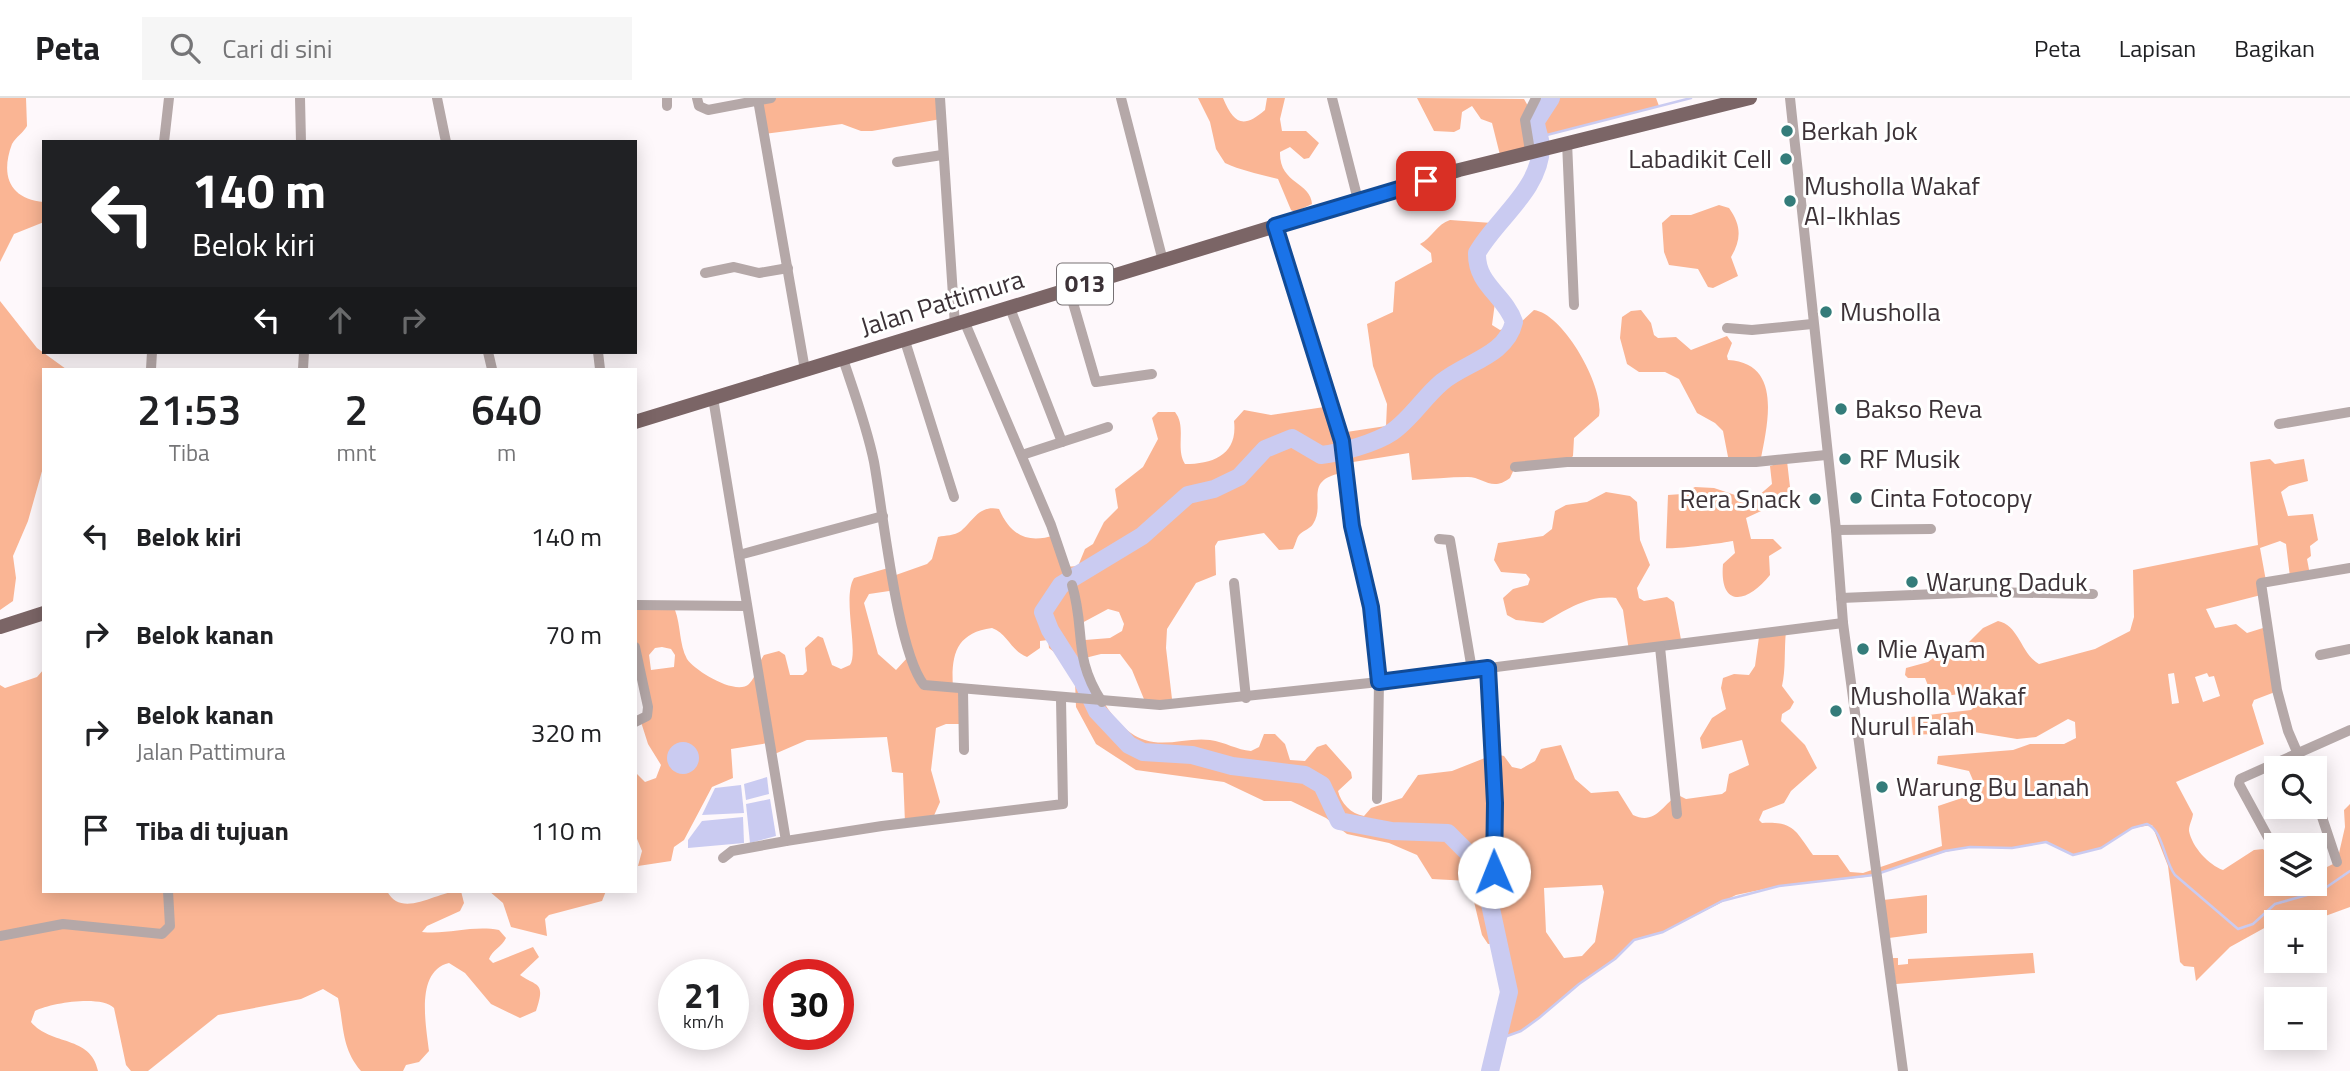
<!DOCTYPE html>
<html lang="id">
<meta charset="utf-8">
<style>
:root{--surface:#fff;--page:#f6f6f6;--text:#202124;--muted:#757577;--line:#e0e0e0}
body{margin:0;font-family:"Titillium Web",sans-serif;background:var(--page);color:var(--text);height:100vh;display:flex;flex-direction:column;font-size:26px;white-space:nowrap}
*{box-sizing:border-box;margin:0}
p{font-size:23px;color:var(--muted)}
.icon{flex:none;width:38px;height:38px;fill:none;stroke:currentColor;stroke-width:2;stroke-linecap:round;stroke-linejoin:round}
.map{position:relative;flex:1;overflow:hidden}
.panel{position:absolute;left:42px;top:270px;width:595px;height:525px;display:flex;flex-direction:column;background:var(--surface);border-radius:0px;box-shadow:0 4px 18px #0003}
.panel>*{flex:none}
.hud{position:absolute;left:42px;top:42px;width:595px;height:214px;border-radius:0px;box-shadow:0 4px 18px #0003;background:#202124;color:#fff;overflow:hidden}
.buttons{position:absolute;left:2264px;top:658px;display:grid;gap:14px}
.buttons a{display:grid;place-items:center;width:63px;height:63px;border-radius:0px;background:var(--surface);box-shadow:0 4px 18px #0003;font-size:35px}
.speed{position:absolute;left:658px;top:861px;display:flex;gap:14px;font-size:35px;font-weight:700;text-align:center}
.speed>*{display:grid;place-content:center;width:91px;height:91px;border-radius:50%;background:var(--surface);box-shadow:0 4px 18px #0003;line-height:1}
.speed small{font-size:18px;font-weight:400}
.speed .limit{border:10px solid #d22;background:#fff;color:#111}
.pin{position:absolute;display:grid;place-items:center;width:60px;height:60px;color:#fff;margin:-30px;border-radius:14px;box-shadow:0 4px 10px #0006}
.me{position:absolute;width:77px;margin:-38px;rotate:359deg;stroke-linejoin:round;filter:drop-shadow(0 0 5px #0008)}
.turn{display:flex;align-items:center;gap:24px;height:147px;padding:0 35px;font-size:32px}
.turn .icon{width:91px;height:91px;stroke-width:2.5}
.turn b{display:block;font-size:49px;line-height:60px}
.lanes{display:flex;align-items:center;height:66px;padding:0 35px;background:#0003;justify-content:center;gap:35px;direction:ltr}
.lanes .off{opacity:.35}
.eta{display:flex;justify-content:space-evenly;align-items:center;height:119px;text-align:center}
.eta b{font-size:42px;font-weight:600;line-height:49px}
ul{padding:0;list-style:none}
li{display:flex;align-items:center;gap:21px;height:98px;padding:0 35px}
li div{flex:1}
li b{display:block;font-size:26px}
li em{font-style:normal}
header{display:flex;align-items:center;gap:42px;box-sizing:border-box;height:98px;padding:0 35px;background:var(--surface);border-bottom:2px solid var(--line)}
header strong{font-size:33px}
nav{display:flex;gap:38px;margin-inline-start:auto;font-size:24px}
.search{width:490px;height:63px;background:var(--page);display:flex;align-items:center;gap:18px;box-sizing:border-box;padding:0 24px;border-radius:0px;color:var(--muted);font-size:26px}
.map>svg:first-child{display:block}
.green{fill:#fab594;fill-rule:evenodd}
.water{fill:#cacbf1}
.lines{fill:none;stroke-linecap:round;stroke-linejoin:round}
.stream{stroke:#cacbf1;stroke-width:2.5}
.river{stroke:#cacbf1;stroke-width:18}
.minor{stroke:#b5a8a8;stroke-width:10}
.major{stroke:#7b6566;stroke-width:14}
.route-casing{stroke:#114b97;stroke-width:18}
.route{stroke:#1a73e8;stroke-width:12}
.poi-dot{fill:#347c7a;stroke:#fff;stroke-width:2.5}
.labels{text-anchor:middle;stroke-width:6;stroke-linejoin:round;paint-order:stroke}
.shield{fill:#fff;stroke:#767073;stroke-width:2}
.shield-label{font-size:24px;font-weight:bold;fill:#3c3237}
.poi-label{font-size:26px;fill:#3c3237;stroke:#fff;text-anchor:start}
.street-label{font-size:26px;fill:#3c3237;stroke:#fff}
</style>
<header>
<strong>Peta</strong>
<div class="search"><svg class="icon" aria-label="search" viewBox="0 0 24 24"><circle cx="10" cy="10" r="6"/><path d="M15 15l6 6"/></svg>Cari di sini</div>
<nav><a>Peta</a><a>Lapisan</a><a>Bagikan</a></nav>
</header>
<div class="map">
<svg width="2350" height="973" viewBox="0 0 2350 973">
<rect width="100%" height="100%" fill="#fef8fb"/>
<g class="green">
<path d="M 0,0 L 26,0 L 27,28 C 23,35 16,39 12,46 C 0,78 10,101 44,104 L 44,124 L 14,136 L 0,164 Z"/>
<polygon points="763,0 940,0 941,21 872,33 861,33 842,26 764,36"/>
<path d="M 1198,0 L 1223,0 C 1234,26 1243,31 1265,12 L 1267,0 L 1285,0 L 1280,21 L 1282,33 L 1306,33 L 1319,45 L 1309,60 L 1304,61 L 1290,49 L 1280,54 C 1279,86 1311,84 1312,106 L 1295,114 L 1291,112 L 1278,81 C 1260,76 1242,73 1225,65 L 1216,51 L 1210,24 Z"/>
<polygon points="1417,0 1524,1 1528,8 1530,53 1501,61 1492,25 1481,21 1472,8 1462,14 1460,31 1454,34 1434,33"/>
<polygon points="1551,0 1656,0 1659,8 1539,39 1537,17"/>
<path d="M 1719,107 L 1729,110 C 1742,128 1741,142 1731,159 L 1738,178 L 1713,190 L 1708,189 L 1698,171 L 1669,167 L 1664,154 L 1662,125 L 1671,117 L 1691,117 Z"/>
<path d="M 1450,122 L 1492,125 L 1495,130 C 1471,157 1472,170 1496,197 L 1492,227 L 1500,232 L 1520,225 L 1534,212 C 1564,216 1605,290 1599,318 L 1574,340 L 1573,358 L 1567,364 L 1515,369 L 1510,380 C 1492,394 1483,379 1468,379 C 1449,379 1431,381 1412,382 L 1409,355 L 1347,365 L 1347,374 C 1300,381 1327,405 1313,426 C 1310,431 1304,432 1300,436 C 1296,440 1296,446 1293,451 L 1279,452 L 1264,435 L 1218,443 L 1215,448 L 1216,477 L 1196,485 L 1167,531 L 1166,550 L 1172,601 L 1146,606 L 1132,572 L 1120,556 L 1101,556 L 1085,560 L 1085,542 L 1110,540 L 1122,533 L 1124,526 L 1119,514 L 1108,511 L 1080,526 C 1079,563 1107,630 1145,642 C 1166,649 1189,639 1210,642 C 1225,644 1237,652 1251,653 L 1259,649 L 1264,636 L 1275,636 L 1285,646 L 1290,662 L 1305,663 L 1317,649 L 1326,646 L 1351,674 L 1352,680 L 1338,693 C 1341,705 1351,716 1364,718 L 1371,710 L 1402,700 L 1418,677 L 1452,673 L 1495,656 L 1504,658 L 1512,669 L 1521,671 L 1535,663 L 1541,651 L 1561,647 L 1575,681 L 1591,695 L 1618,693 L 1633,717 C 1655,728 1663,706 1678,697 L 1686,701 L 1722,696 L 1726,693 L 1729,676 L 1749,667 L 1742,642 L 1702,651 L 1700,640 L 1712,620 L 1726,611 L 1721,590 L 1723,580 L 1734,576 L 1749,577 L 1755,568 L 1759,539 L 1786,533 C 1784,552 1786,571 1782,588 L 1794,604 L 1790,611 L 1782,616 L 1781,623 L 1805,647 L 1817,670 L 1791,693 L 1784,705 L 1763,713 L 1759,722 L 1762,725 C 1795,723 1796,734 1813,757 L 1838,757 L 1850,774 L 1863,775 L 1942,748 L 1938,708 L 1968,698 L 1975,687 L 1969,673 L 1937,666 L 1938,658 L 2013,652 L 2030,646 L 2064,646 L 2076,640 L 2075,624 L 2068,621 L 2036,639 L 2017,641 L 1974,634 L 1913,637 L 1911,619 L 1971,612 L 1978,605 L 1972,594 L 1933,600 L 1925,580 L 1908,580 L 1905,577 L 1906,570 L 1928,564 L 1945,551 L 1967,546 L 1983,530 L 1998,523 C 2019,527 2021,556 2039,566 L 2095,551 L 2130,533 L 2134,519 L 2133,472 L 2258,447 L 2250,364 L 2270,361 L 2275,366 L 2304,361 L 2308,383 L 2289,388 L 2281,394 L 2288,418 L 2313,416 L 2318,442 L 2310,448 L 2311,458 L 2307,461 L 2310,477 L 2290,479 L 2286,446 L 2280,443 L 2260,450 L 2266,483 L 2261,497 L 2206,511 L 2215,530 L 2236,526 L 2247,535 L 2263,530 L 2275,594 L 2254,602 L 2252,607 L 2264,646 L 2176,684 L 2193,716 C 2192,723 2189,726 2189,733 C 2192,749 2209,767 2223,772 L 2254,752 L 2263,751 L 2277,766 L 2277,786 L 2315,786 L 2315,775 L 2337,764 L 2345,729 L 2344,712 L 2350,706 L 2350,809 L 2317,821 L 2295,816 L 2286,818 L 2230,849 L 2196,883 L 2194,869 L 2184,868 L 2180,864 L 2168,768 L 2152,727 L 2132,730 L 2101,750 L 2073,757 L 2046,744 L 2012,750 L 1970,749 L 1945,754 L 1865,779 L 1779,788 L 1736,797 L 1663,834 L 1634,842 L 1615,861 L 1579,886 L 1539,920 L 1521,933 L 1496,942 L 1509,894 L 1499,845 L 1488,846 L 1482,837 L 1469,783 L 1432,781 L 1417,757 L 1389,745 L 1347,736 L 1326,720 L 1291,703 L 1264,703 L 1224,684 L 1136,672 L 1096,646 L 1076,609 L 1075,583 L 1068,565 L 1049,550 L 1048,542 L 1040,543 L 1040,550 L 1027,559 C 1011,553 1008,536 992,530 C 955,535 951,558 953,591 L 963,592 L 964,626 L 946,626 L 936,630 L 931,672 L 940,704 L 932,722 L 905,725 L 903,675 L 892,674 L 887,639 L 807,642 L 770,658 L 768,645 L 731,651 L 733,680 L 712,689 L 684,742 L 674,749 L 671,763 L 638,768 L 642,753 L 635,736 L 635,660 L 637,676 L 645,684 L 656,680 L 661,667 L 648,646 L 641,624 L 647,618 L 635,549 L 635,507 L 675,512 C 681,528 679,546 687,561 C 695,573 736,598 749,586 C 757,578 758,565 764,557 L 779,553 L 785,557 L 790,577 L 803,577 L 807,573 L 805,550 L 818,538 L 823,540 L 832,567 L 841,571 L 850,567 C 859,554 842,499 854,480 L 888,470 L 893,478 L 927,466 L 932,461 L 938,439 C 946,437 954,438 961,433 C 974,422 979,407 999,411 C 1011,438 1028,446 1055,437 L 1065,469 L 1078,468 L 1085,451 L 1093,446 L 1104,424 L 1118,410 L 1115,391 L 1143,369 L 1158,341 L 1152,320 L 1158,314 L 1175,314 C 1187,329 1175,350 1185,366 C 1214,366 1238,356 1234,323 L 1244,312 L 1271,317 L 1331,308 L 1340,335 L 1386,328 L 1387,306 L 1373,268 L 1367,226 L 1393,214 L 1395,184 L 1432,164 L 1431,155 L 1420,146 C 1432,140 1437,126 1450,122 ZM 896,492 L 908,559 L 896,572 L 878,556 L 864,505 L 869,496 ZM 662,549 L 671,551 L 675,557 L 674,569 L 651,572 L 649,557 L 655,550 ZM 2174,575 L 2179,605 L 2172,606 L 2168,576 ZM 2207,575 L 2209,579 L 2214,578 L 2220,598 L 2203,604 L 2195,579 ZM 1602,787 L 1604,794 L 1595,844 L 1582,858 L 1564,860 L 1546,834 L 1544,790 Z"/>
<polygon points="0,203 37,250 66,271 44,271 44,366 28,423 13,458 16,480 13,503 0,512"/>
<path d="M 1641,212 L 1651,225 L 1654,237 L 1658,240 L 1676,239 L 1691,252 L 1727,238 L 1732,245 L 1727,258 L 1728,262 C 1782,265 1768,324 1761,360 L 1729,364 L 1723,333 L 1715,325 L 1697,315 L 1679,281 L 1665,274 L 1639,274 L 1627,266 L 1620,240 L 1622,219 L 1631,213 Z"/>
<path d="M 1787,363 L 1790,389 L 1785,402 L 1746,420 L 1751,441 L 1773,441 L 1782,450 L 1769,458 L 1770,477 C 1748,505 1719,511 1723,466 L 1735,455 L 1733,443 C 1723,445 1670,452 1666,450 L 1668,397 L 1682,396 L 1695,389 L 1714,390 L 1738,398 L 1757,399 L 1772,386 L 1770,368 Z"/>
<path d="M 1606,394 L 1630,398 L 1637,404 L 1640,442 L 1650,467 L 1637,490 L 1639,500 L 1644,503 L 1667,499 L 1674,504 L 1682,547 L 1629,553 L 1623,512 L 1616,500 C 1587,497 1566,512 1543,525 L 1516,522 L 1507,517 L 1503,500 L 1513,491 L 1528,487 L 1530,481 L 1526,476 L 1501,474 L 1494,462 L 1498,445 L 1543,438 L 1552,431 L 1555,413 L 1566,407 L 1587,404 Z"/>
<path d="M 44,571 L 44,793 L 387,793 C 402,822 438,792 461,793 L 464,805 L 460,813 L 427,828 L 422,834 C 448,837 472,827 499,832 L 506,840 C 502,849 492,852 489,861 L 493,865 L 533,849 L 539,859 L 520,877 C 537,889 546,883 536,913 L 520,920 L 491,906 L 465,875 L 449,865 C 415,873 426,927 429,953 L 419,964 L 406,967 L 403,973 L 361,973 C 341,950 344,927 338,900 L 323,891 L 301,901 L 218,917 L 148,973 L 131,973 L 126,967 L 114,910 C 101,897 51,905 35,913 L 31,924 C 51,948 91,937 98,973 L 0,973 L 0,587 L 5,590 L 37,579 Z"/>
<polygon points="489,793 606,793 602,803 549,817 545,821 547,838 511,829 503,805"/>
<polygon points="1927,797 1927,835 1889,840 1893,860 1898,860 1898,867 1908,866 1908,861 2033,855 2035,875 1896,886 1883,802"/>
</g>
<g class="water">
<circle cx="683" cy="660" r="16"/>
<polygon points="767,679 769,696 746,702 744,686"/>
<polygon points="741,687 744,715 702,717 715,690"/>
<polygon points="770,701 776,738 750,745 746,706"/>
<polygon points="743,719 744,745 688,750 688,742 702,723"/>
</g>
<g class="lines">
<g class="stream">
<polyline points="1539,39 1691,0"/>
<path d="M 1880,775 L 1945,753 L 1970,749 L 2012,750 L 2046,744 L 2073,757 L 2101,750 L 2132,730 L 2147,726 C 2163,732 2164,763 2175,777 L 2238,831 L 2253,826 L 2275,806 L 2321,793 L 2350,773"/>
<polyline points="1496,942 1521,933 1539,920 1579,886 1615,861 1634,842 1663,834 1722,803 1779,788 1874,777"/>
</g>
<path class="river" d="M 1490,973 L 1509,894 L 1487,792 L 1473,760 L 1448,735 L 1392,733 L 1339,723 L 1322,687 L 1305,677 L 1232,668 L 1192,657 L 1143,654 L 1129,647 L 1097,613 L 1083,584 L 1050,532 L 1043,514 L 1061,487 L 1142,438 L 1188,397 L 1214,391 L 1239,379 L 1265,351 L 1292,340 L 1321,357 C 1340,355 1376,345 1392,334 C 1411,321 1424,299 1442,284 C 1466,264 1506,258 1514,224 C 1505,197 1476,187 1477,155 C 1496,121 1540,92 1541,49 C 1541,40 1536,32 1536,23 L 1551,0"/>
<g class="minor">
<polyline points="300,0 301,44"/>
<polyline points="437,0 446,44"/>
<polyline points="697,0 699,8 708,12 771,0"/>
<polyline points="940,0 955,228"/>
<polyline points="1121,0 1163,163"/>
<polyline points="1332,0 1358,102"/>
<polyline points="1790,0 1836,432 1843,525 1903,973"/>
<polyline points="758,2 805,272"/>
<polyline points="667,8 667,0"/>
<polyline points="164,44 169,0"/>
<polyline points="1567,44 1574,207"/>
<polyline points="1530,53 1525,22 1536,0"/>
<polyline points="897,64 942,57"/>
<polyline points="1275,128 1342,343 1351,428 1372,509 1379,584 1843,525"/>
<polyline points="705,175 734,169 759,175 788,170"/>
<polyline points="1069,191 1096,284 1152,276"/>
<polyline points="1010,210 1062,344"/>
<polyline points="965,225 1051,427 1067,474"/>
<polyline points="1727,230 1752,232 1812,226"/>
<polyline points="905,243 954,399"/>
<polyline points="488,254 492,271"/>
<polyline points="598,254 600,271"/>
<path d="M 843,261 C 854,294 867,329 874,364 C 883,413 897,553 924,587 L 1160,607 L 1379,584 L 1377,701"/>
<polyline points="151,271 152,254"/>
<polyline points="303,271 304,254"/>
<polyline points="713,300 786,743 882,728 1063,706 1061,601"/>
<polyline points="2279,326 2350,314"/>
<polyline points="1022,357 1108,329"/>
<polyline points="1515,369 1567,364 1756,364 1826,357"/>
<polyline points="1836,432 1931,431"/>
<polyline points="1439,441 1450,442 1472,572"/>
<polyline points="739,457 883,418"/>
<polyline points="1234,485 1246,600"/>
<path d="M 1072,487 C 1086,533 1072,558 1102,604"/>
<polyline points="1841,500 1985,494 2093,496"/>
<polyline points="635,507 747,508"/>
<polyline points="635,549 648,609 647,618 635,624"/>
<polyline points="1660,549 1677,716"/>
<polyline points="2320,557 2350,551"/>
<polyline points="1488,570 1496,783"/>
<polyline points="963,592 964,652"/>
<polyline points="2304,670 2288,633 2277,592 2261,485 2350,470"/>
<polyline points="2315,698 2337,764"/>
<polyline points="2269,741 2239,686 2240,681 2350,632"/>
<polyline points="723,760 732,753 786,743"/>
<polyline points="0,838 63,826 162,836 170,828 168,793"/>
</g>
<g class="major">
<polyline points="635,324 1459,72 1750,0"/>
<polyline points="0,529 44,515"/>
</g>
</g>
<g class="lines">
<g class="route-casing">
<polyline id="route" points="1426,83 1275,128 1342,343 1352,428 1371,509 1379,584 1488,570 1495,705 1494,774"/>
</g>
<use href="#route" class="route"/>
</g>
<g class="poi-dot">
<circle cx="1787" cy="33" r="7"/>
<circle cx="1786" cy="61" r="7"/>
<circle cx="1790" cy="103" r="7"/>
<circle cx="1826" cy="214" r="7"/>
<circle cx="1841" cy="311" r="7"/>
<circle cx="1845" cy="361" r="7"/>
<circle cx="1856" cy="400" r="7"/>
<circle cx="1815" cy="401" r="7"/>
<circle cx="1912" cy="484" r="7"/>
<circle cx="1863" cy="551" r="7"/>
<circle cx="1836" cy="613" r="7"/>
<circle cx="1882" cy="689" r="7"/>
</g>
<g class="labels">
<rect class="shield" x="1057" y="165.5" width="56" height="41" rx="5"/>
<g class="shield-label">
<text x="1085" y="194">013</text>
</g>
<g class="poi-label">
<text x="1801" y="42">Berkah Jok</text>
<text x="1772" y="70" text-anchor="end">Labadikit Cell</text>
<text x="1804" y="97">Musholla Wakaf<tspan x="1804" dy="30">Al-Ikhlas</tspan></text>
<text x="1840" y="223">Musholla</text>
<text x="1855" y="320">Bakso Reva</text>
<text x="1859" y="370">RF Musik</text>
<text x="1870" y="409">Cinta Fotocopy</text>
<text x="1801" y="410" text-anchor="end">Rera Snack</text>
<text x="1926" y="493">Warung Daduk</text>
<text x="1877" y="560">Mie Ayam</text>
<text x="1850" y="607">Musholla Wakaf<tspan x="1850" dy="30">Nurul Falah</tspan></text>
<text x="1896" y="698">Warung Bu Lanah</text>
</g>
<g class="street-label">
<text transform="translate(942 205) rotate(-17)" y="9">Jalan Pattimura</text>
</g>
</g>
</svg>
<div class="buttons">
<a><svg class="icon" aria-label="search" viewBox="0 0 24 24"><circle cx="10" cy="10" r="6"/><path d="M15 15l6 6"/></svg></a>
<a><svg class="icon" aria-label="layers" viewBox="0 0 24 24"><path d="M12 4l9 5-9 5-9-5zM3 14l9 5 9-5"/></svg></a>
<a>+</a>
<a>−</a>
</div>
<div class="speed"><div>21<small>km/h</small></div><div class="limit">30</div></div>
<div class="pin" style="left:1426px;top:83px;background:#d93025"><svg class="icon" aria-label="arrive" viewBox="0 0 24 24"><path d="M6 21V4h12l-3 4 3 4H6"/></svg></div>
<svg class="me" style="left:1494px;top:774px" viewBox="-20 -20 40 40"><circle r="19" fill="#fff"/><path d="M0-13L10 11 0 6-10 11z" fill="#1a73e8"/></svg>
<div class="hud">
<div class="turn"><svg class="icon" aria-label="left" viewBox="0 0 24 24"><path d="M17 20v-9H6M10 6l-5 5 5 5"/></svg><div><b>140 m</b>Belok kiri</div></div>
<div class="lanes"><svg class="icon" aria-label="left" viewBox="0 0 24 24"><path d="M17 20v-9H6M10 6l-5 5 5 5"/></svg><svg class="icon off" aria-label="ahead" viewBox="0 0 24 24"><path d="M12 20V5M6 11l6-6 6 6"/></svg><svg class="icon off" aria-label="right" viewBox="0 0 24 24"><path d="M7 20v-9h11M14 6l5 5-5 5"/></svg></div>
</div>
<section class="panel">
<div class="eta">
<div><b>21:53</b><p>Tiba</p></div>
<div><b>2</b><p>mnt</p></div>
<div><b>640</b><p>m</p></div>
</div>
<ul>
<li><svg class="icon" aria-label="left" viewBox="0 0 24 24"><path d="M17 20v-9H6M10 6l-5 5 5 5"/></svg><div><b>Belok kiri</b></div><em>140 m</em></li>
<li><svg class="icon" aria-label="right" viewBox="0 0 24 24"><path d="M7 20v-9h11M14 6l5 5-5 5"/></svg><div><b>Belok kanan</b></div><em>70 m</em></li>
<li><svg class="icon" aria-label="right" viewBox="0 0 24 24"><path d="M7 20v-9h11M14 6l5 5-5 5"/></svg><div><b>Belok kanan</b><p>Jalan Pattimura</p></div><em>320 m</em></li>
<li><svg class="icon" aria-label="arrive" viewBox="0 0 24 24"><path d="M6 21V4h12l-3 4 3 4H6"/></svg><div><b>Tiba di tujuan</b></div><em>110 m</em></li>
</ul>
</section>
</div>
